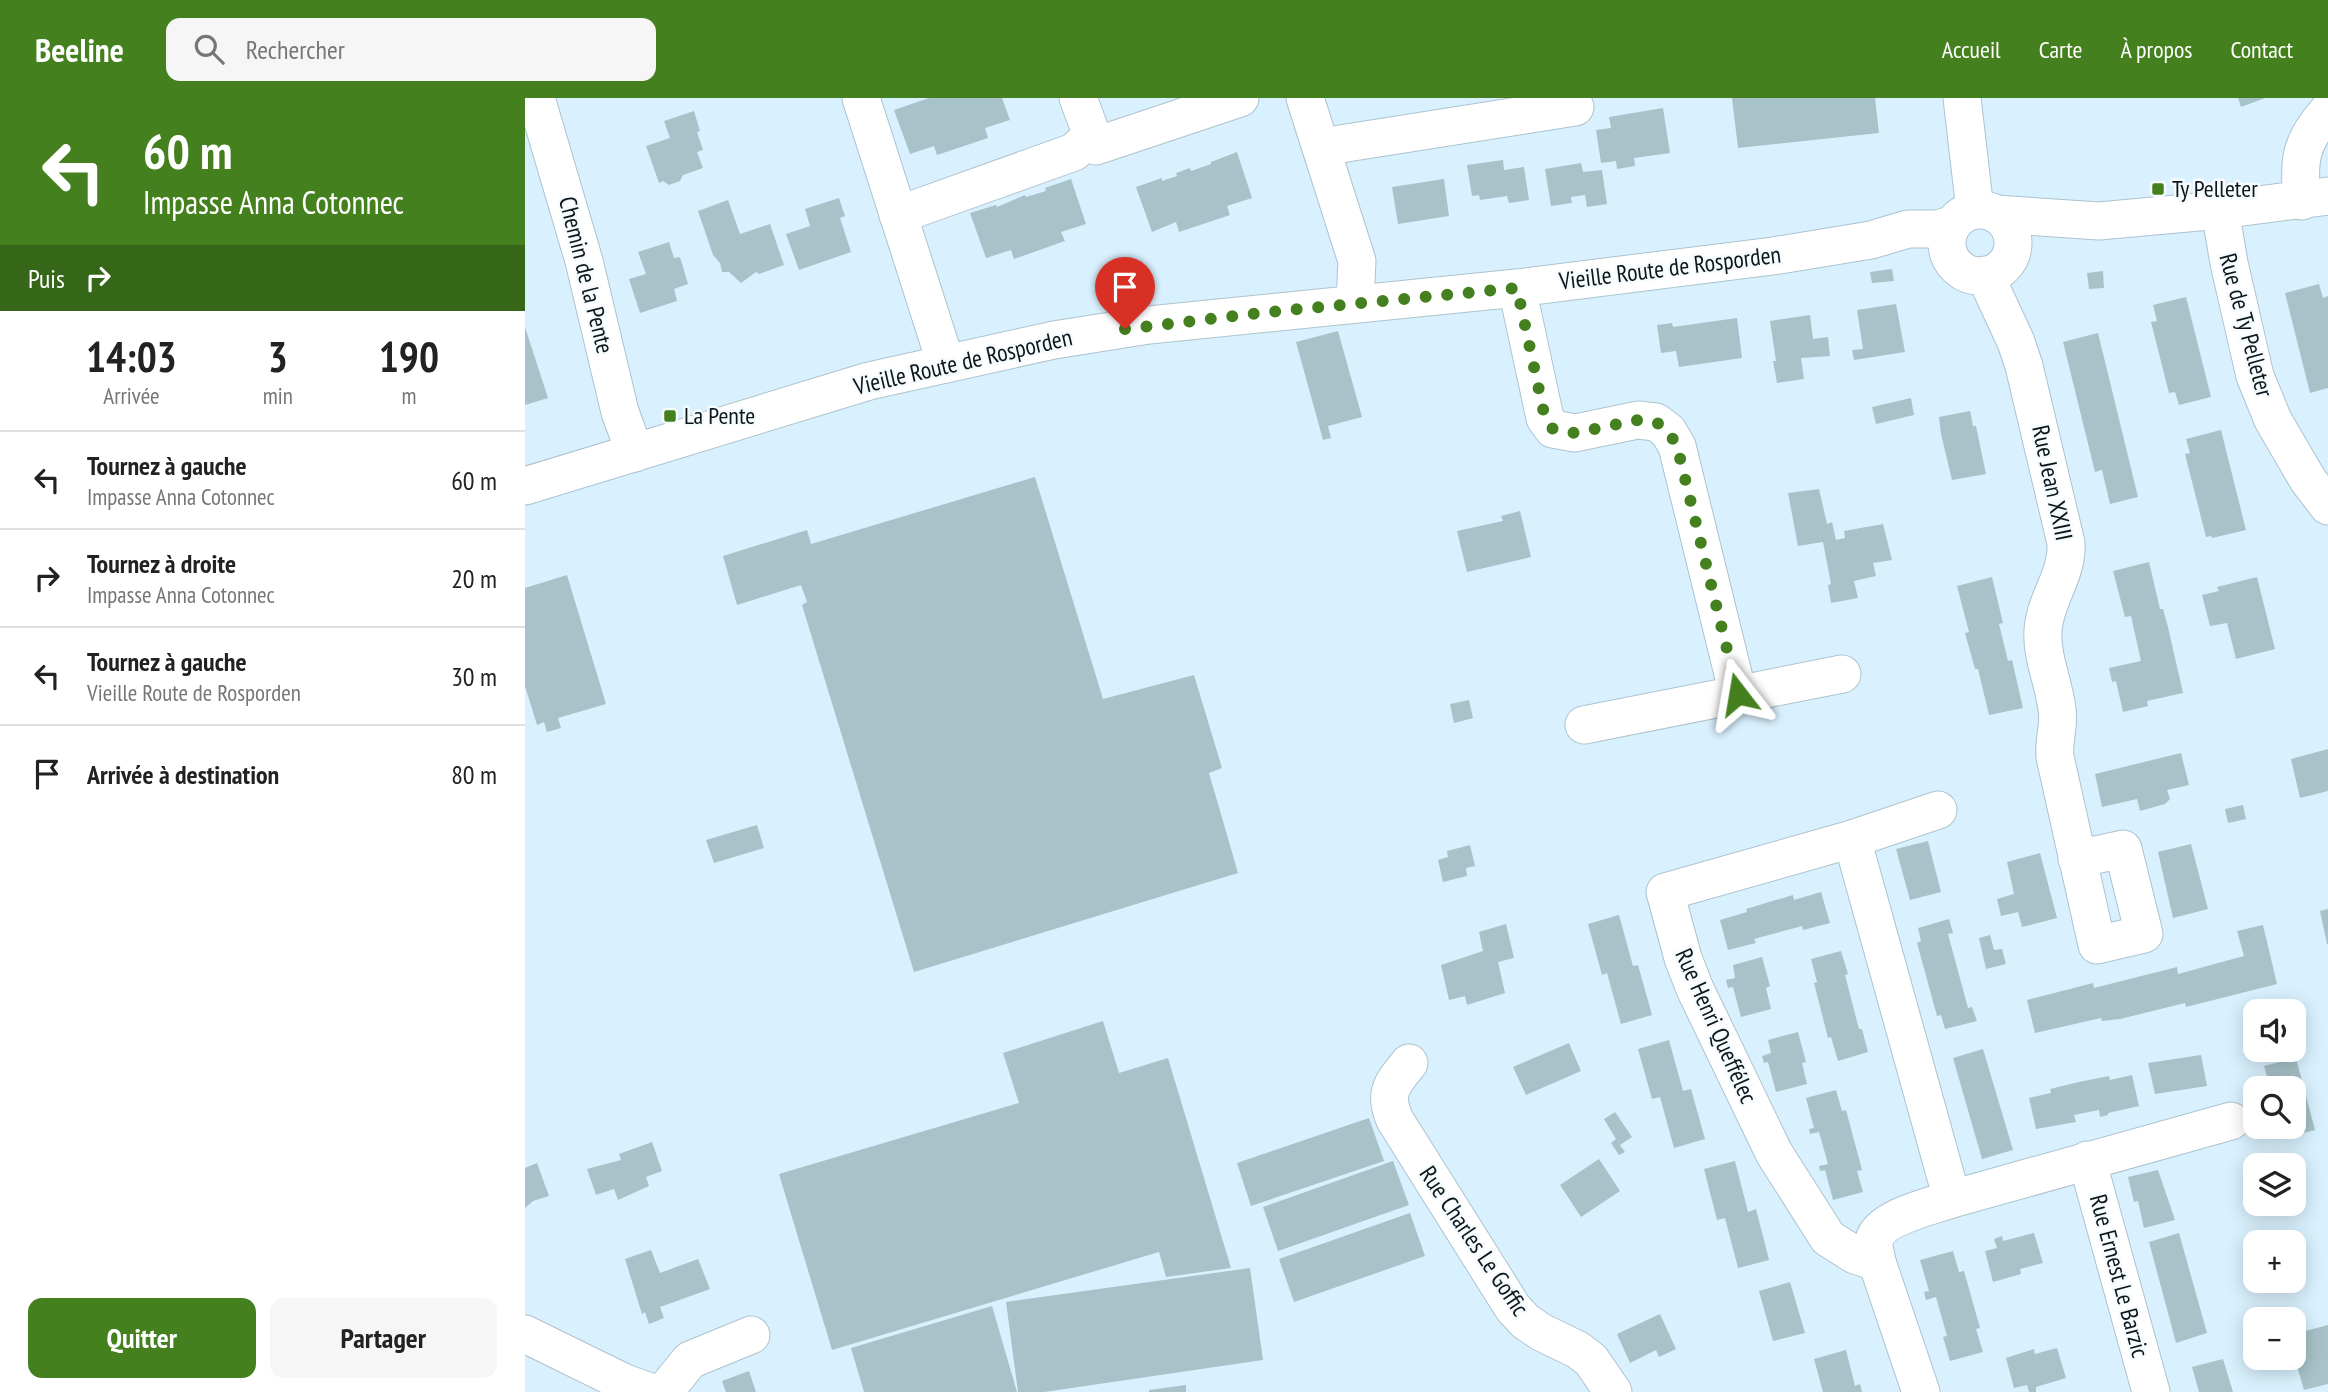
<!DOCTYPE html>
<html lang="fr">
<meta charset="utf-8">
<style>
:root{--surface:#fff;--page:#f6f6f6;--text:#222;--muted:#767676;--line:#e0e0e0;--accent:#44811e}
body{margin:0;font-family:"PT Sans Narrow",sans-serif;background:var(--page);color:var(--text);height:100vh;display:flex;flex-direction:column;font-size:26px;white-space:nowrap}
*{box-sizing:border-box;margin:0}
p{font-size:23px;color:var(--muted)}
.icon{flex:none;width:38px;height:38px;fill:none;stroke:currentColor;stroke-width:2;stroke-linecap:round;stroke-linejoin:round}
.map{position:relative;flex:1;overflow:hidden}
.drawer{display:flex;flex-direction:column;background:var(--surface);width:525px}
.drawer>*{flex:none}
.banner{background:#44811e;color:#fff;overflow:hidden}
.tools{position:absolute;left:1718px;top:901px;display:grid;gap:14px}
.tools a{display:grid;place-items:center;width:63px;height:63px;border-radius:14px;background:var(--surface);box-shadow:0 4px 18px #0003;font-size:35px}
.pin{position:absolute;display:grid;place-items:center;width:60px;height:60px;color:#fff;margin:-72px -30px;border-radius:50% 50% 50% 0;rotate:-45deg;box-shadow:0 0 7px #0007}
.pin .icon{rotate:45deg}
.me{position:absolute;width:77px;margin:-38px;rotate:346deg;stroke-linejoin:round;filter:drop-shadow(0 0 5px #0008)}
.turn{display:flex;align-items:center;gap:24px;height:147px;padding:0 28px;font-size:32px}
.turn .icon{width:91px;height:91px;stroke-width:2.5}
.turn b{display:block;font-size:49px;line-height:60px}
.then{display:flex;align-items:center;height:66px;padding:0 28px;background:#0003;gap:14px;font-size:26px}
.eta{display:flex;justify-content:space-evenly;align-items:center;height:119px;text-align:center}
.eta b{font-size:42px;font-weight:700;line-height:49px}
.primary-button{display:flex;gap:14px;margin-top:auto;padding:14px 28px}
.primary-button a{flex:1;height:80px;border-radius:14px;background:var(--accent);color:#fff;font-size:28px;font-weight:700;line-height:80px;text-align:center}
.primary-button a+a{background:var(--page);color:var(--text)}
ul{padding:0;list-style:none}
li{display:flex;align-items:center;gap:21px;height:98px;padding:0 28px;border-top:2px solid var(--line)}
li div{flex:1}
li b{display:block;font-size:26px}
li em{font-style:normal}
header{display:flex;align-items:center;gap:42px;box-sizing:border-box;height:98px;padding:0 35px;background:var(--accent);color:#fff}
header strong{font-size:33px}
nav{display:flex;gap:38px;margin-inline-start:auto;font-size:24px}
.search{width:490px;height:63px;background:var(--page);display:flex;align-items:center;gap:18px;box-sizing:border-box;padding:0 24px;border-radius:14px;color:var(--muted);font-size:26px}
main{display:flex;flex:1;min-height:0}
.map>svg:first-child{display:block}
.building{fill:#a7c2c8}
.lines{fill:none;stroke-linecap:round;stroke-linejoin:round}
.minor-casing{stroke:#acc3cf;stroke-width:39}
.minor{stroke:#fff;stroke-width:37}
.route{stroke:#44811e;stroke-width:12;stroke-dasharray:0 21.6}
.poi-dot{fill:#44811e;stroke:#f6fbfd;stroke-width:2.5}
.labels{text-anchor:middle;stroke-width:5;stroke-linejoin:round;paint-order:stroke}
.poi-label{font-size:24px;fill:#0d161a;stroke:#f6fbfd;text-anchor:start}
.street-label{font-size:24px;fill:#0d161a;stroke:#f6fbfd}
</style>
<header>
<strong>Beeline</strong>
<div class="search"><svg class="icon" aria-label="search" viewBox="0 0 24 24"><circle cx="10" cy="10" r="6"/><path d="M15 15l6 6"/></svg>Rechercher</div>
<nav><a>Accueil</a><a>Carte</a><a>À propos</a><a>Contact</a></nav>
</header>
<main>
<section class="drawer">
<div class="banner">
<div class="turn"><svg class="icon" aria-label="left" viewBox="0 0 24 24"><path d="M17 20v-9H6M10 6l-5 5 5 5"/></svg><div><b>60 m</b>Impasse Anna Cotonnec</div></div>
<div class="then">Puis<svg class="icon" aria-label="right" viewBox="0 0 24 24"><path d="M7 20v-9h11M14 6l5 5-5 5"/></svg></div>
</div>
<div class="eta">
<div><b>14:03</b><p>Arrivée</p></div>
<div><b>3</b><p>min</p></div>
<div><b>190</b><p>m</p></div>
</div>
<ul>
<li><svg class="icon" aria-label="left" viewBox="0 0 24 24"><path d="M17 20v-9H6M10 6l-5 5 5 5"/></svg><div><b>Tournez à gauche</b><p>Impasse Anna Cotonnec</p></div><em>60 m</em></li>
<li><svg class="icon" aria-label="right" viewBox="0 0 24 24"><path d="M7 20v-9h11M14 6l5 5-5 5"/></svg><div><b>Tournez à droite</b><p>Impasse Anna Cotonnec</p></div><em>20 m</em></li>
<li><svg class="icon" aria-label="left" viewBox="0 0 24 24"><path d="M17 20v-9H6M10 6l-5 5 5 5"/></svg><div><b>Tournez à gauche</b><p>Vieille Route de Rosporden</p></div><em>30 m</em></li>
<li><svg class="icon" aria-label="arrive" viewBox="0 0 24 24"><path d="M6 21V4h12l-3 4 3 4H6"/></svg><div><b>Arrivée à destination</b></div><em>80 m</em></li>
</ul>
<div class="primary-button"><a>Quitter</a><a>Partager</a></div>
</section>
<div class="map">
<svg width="1803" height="1294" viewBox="0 0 1803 1294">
<rect width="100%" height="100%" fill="#d9f1fe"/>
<g class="building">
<polygon points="404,0 477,0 485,22 460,30 463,40 412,57 409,48 385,56 369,12"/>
<polygon points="1207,0 1350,0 1354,35 1213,50"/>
<polygon points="1713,0 1740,0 1716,9"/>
<polygon points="1138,10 1145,55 1109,60 1110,68 1092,71 1091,63 1076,65 1071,32 1086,30 1084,19"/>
<polygon points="169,13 175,33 172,34 178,52 172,54 178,70 158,77 155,83 144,87 138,83 134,85 121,48 145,40 139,23"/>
<polygon points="712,54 727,100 702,108 705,117 654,134 651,124 627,134 611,89 637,80 637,83 652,78 651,75 665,70 666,73 686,66 686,64"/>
<polygon points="978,62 979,72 999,69 1004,102 984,105 982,98 955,102 954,97 947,98 942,67"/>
<polygon points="1056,65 1058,74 1077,72 1082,106 1062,109 1060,97 1046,99 1047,105 1026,108 1020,71"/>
<polygon points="546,81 561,126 536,134 540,143 489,161 486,152 461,160 445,115 471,107 472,109 500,97 501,99 521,93 520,90"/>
<polygon points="919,81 924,118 873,126 867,89"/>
<polygon points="314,100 320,118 315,120 326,154 274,172 261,136 285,128 280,111"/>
<polygon points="203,102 215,136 245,126 259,167 234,176 231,174 216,185 204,174 197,174 195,165 188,157 173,113"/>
<polygon points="144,144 149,160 155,159 163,186 149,191 152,203 115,215 104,181 121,176 113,154"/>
<polygon points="1367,171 1369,183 1347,185 1345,174"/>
<polygon points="1578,173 1579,190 1564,191 1562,175"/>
<polygon points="1794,186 1798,200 1803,198 1803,290 1785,295 1760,195"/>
<polygon points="1661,199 1686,299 1654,307 1650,294 1644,295 1626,224 1632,223 1628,207"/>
<polygon points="1371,206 1380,254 1329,262 1327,252 1338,251 1332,212"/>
<polygon points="1285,217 1288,241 1303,239 1305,258 1276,260 1279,281 1252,285 1248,263 1251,263 1245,223"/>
<polygon points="1212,220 1217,260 1154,269 1151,253 1136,255 1132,227 1147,225 1148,229"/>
<polygon points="0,229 23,300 0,307"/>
<polygon points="813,233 837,319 803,328 806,340 798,342 771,244"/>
<polygon points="1573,235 1613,399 1585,406 1577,372 1570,374 1538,244"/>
<polygon points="1386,300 1389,317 1351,326 1347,309"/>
<polygon points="1445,313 1448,328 1451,328 1461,376 1427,382 1416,336 1414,319"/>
<polygon points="1696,332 1721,432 1687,440 1686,438 1681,439 1660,356 1665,355 1661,341"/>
<polygon points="510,379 578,601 669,577 697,670 684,675 713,775 389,874 277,507 282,504 276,487 212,507 198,458 282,432 286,446"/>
<polygon points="1294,391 1302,426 1307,424 1311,442 1320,440 1319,433 1358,426 1367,462 1348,465 1351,478 1329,483 1333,500 1306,505 1303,487 1306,486 1298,444 1273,448 1263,395"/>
<polygon points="995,413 1006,459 942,474 932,433 978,423 976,418"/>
<polygon points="1624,464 1635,511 1638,511 1643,529 1658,595 1622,603 1623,608 1598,614 1591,583 1587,584 1584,570 1616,563 1606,518 1600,519 1588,473"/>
<polygon points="42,477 81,606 33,620 36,630 22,634 19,624 12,627 0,588 0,490"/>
<polygon points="1467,479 1478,525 1474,526 1483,563 1487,562 1498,610 1464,617 1453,571 1450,571 1440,535 1444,534 1432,488"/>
<polygon points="1732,479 1750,551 1711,561 1702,525 1685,528 1677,497 1694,493 1692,489"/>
<polygon points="944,602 948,620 929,625 925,606"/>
<polygon points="1803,651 1803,693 1775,700 1766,661"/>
<polygon points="1656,655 1664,687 1642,692 1645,701 1640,706 1615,713 1612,701 1577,709 1570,676"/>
<polygon points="1718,707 1721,721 1703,725 1700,711"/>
<polygon points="232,727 239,750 189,765 181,742"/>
<polygon points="1403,743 1416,794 1385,802 1371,751"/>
<polygon points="1666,746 1683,811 1648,820 1633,754"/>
<polygon points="945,747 950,768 941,770 942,778 918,784 913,762 923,759 922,753"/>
<polygon points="1515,755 1532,820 1497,829 1493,814 1476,818 1472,801 1489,796 1482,764"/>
<polygon points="1296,794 1305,825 1278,832 1277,828 1229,841 1231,845 1203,852 1195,822 1222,814 1221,811 1268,797 1269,802"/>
<polygon points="1803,811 1803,846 1802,846 1795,813"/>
<polygon points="1094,817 1108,868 1113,867 1127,917 1096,926 1082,875 1077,877 1063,826"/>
<polygon points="1424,821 1428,835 1423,836 1443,910 1447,909 1452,923 1420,931 1416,917 1412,918 1392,845 1396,843 1393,830"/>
<polygon points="981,826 989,860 973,864 980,895 942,907 940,898 924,902 916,867 958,853 954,834"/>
<polygon points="1738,827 1752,886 1661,909 1660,905 1595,921 1577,923 1576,920 1510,935 1502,902 1568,885 1569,890 1652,869 1653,876 1719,858 1712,833"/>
<polygon points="1465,837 1469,852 1477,851 1481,866 1461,871 1454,840"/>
<polygon points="1316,853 1323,876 1320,877 1334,931 1337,931 1343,954 1313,963 1306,939 1303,940 1289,885 1292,884 1286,861"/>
<polygon points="1237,859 1245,888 1241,890 1246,911 1216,919 1208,889 1203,890 1201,882 1210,880 1208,867"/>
<polygon points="578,923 594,975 643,960 706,1170 641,1179 634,1154 307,1252 254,1076 494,1005 478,955"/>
<polygon points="1273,934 1281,964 1277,965 1282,986 1251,994 1243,964 1239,965 1237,958 1246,955 1243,942"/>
<polygon points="1144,942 1158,993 1166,991 1180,1041 1149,1050 1135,999 1127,1001 1113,951"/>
<polygon points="1044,945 1056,973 1001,997 988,969"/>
<polygon points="1458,951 1488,1052 1457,1061 1428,960"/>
<polygon points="1676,957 1682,988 1630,996 1623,965"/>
<polygon points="1771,960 1790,1032 1754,1041 1751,1029 1769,1029 1769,990 1740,990 1745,988 1739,968"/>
<polygon points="1607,977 1614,1008 1583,1015 1583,1017 1575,1019 1574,1012 1549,1017 1551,1024 1511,1031 1504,1000 1526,995 1525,991 1554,984 1584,978 1585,982"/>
<polygon points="1311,992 1317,1013 1321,1012 1337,1072 1332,1073 1338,1094 1308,1102 1300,1072 1295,1073 1294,1068 1303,1066 1294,1034 1285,1036 1284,1031 1289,1030 1281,1000"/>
<polygon points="1731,998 1731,1022 1730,1022 1724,1000"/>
<polygon points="1090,1014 1107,1039 1095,1047 1100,1054 1094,1057 1086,1045 1091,1041 1079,1021"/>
<polygon points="844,1020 859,1063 726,1108 712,1065"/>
<polygon points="127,1044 137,1073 121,1079 124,1088 93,1102 89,1091 71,1097 62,1071 96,1062 94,1056"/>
<polygon points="1074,1061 1095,1093 1056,1119 1035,1087"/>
<polygon points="868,1063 884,1107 753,1153 738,1109"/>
<polygon points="1210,1063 1223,1114 1231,1111 1244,1162 1213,1170 1200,1120 1192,1122 1179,1071"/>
<polygon points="12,1065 24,1098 8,1103 0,1110 0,1070"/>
<polygon points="1633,1072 1650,1122 1619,1130 1613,1103 1609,1104 1603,1079"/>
<polygon points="885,1115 900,1158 769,1204 754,1161"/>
<polygon points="1509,1135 1518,1165 1495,1171 1496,1176 1468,1184 1460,1153 1472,1150 1469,1141 1477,1138 1478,1143"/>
<polygon points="1654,1135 1682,1235 1651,1245 1624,1144"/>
<polygon points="126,1152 135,1175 173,1161 185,1191 135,1209 139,1220 124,1226 120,1214 117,1216 100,1161"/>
<polygon points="1428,1153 1434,1174 1439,1173 1455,1230 1451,1231 1458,1254 1425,1263 1418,1239 1422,1238 1411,1199 1401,1202 1399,1194 1404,1193 1395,1162"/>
<polygon points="725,1170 738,1262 519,1294 493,1294 481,1204"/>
<polygon points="1265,1184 1280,1235 1248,1243 1234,1193"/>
<polygon points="467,1208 492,1294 339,1294 326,1250"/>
<polygon points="1135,1216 1151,1251 1134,1259 1131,1252 1105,1265 1092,1236"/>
<polygon points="1803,1227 1803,1286 1779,1292 1769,1258 1769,1236"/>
<polygon points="1532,1250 1541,1280 1511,1289 1511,1294 1504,1294 1502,1287 1489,1290 1481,1260 1509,1251 1510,1256"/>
<polygon points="1321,1252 1330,1288 1335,1286 1337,1294 1298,1294 1289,1261"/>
<polygon points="1698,1261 1708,1294 1674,1294 1667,1269"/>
<polygon points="224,1273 231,1294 201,1294 197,1283"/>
<polygon points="661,1287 661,1294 624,1294 624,1292"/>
</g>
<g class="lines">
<g class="minor-casing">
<g id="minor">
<polyline points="11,0 59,163 95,314 110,355"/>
<polyline points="336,0 421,266"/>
<polyline points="553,0 571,48 715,0"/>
<polyline points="780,0 832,163 830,206"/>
<polyline points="1437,0 1450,112"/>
<polyline points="796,49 1050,9"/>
<path d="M 1777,103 C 1773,62 1775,44 1803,13"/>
<polyline points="1695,112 1704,165 1730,278 1748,322 1783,382 1803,408"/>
<circle cx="1455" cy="145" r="33"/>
<polyline points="1471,116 1574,123 1695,112 1803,98"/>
<polyline points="373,117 549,54 566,38"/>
<path d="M 1460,177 L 1491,244 L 1499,268 L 1541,445 C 1543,477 1520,501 1518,532 C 1516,558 1529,585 1532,611 C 1535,626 1528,643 1530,659 L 1572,847 L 1619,836 L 1598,751 L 1552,761"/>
<polyline points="992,190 1020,320 1028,331 1050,335 1113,322 1131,324 1143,333 1152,348 1213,596"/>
<polyline points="0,388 344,283 529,242 624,227 992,190 1248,158 1346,142 1383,131 1412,131 1427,127"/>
<polyline points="1059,627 1317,576"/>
<polyline points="1327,741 1427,1101"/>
<path d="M 884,965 C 867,986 858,995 870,1022 L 988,1210 L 1000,1223 L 1016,1234 L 1053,1252 L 1066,1262 L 1088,1294"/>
<polyline points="1562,1062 1626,1294"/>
<path d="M 1352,1164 C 1351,1156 1348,1149 1349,1142 C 1355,1119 1407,1108 1427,1101 L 1706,1023"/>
<polyline points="0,1236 100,1285 125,1294"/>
<polyline points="139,1294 165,1262 226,1237"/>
<polyline points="1396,1294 1352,1164 1330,1157 1303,1140 1249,1055 1170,891 1158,860 1140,794 1327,741 1413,712"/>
</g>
</g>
<use href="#minor" class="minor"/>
</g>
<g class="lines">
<polyline class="route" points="600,231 744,214 992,190 1020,320 1028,331 1050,335 1113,322 1131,324 1143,333 1152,348 1213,596"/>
</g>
<g class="poi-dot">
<rect x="1626" y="84" width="14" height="14" rx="3.5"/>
<rect x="138" y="311" width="14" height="14" rx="3.5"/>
</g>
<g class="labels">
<g class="poi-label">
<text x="1647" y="99">Ty Pelleter</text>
<text x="159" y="326">La Pente</text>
</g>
<g class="street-label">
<text transform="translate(1145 170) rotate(-7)" y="8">Vieille Route de Rosporden</text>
<text transform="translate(61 177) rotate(76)" y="8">Chemin de la Pente</text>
<text transform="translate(1721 227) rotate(75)" y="8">Rue de Ty Pelleter</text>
<text transform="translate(438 264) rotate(-13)" y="8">Vieille Route de Rosporden</text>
<text transform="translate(1527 385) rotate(78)" y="8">Rue Jean XXIII</text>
<text transform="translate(1191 928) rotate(66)" y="8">Rue Henri Queffélec</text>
<text transform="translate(949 1143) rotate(56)" y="8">Rue Charles Le Goffic</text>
<text transform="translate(1594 1178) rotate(75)" y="8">Rue Ernest Le Barzic</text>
</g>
</g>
</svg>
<div class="tools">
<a><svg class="icon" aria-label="sound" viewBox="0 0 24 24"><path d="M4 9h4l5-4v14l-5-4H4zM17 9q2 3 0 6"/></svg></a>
<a><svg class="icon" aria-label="search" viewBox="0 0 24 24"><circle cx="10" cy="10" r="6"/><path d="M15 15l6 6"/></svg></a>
<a><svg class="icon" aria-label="layers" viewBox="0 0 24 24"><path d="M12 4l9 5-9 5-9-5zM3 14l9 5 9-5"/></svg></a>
<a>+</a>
<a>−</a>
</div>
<div class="pin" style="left:600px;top:231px;background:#d93025"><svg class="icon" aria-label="arrive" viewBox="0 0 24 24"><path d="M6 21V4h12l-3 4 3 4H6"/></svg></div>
<svg class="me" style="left:1213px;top:596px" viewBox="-20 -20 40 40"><path d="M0-17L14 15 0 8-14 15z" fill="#44811e" stroke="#fff" stroke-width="4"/></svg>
</div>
</main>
